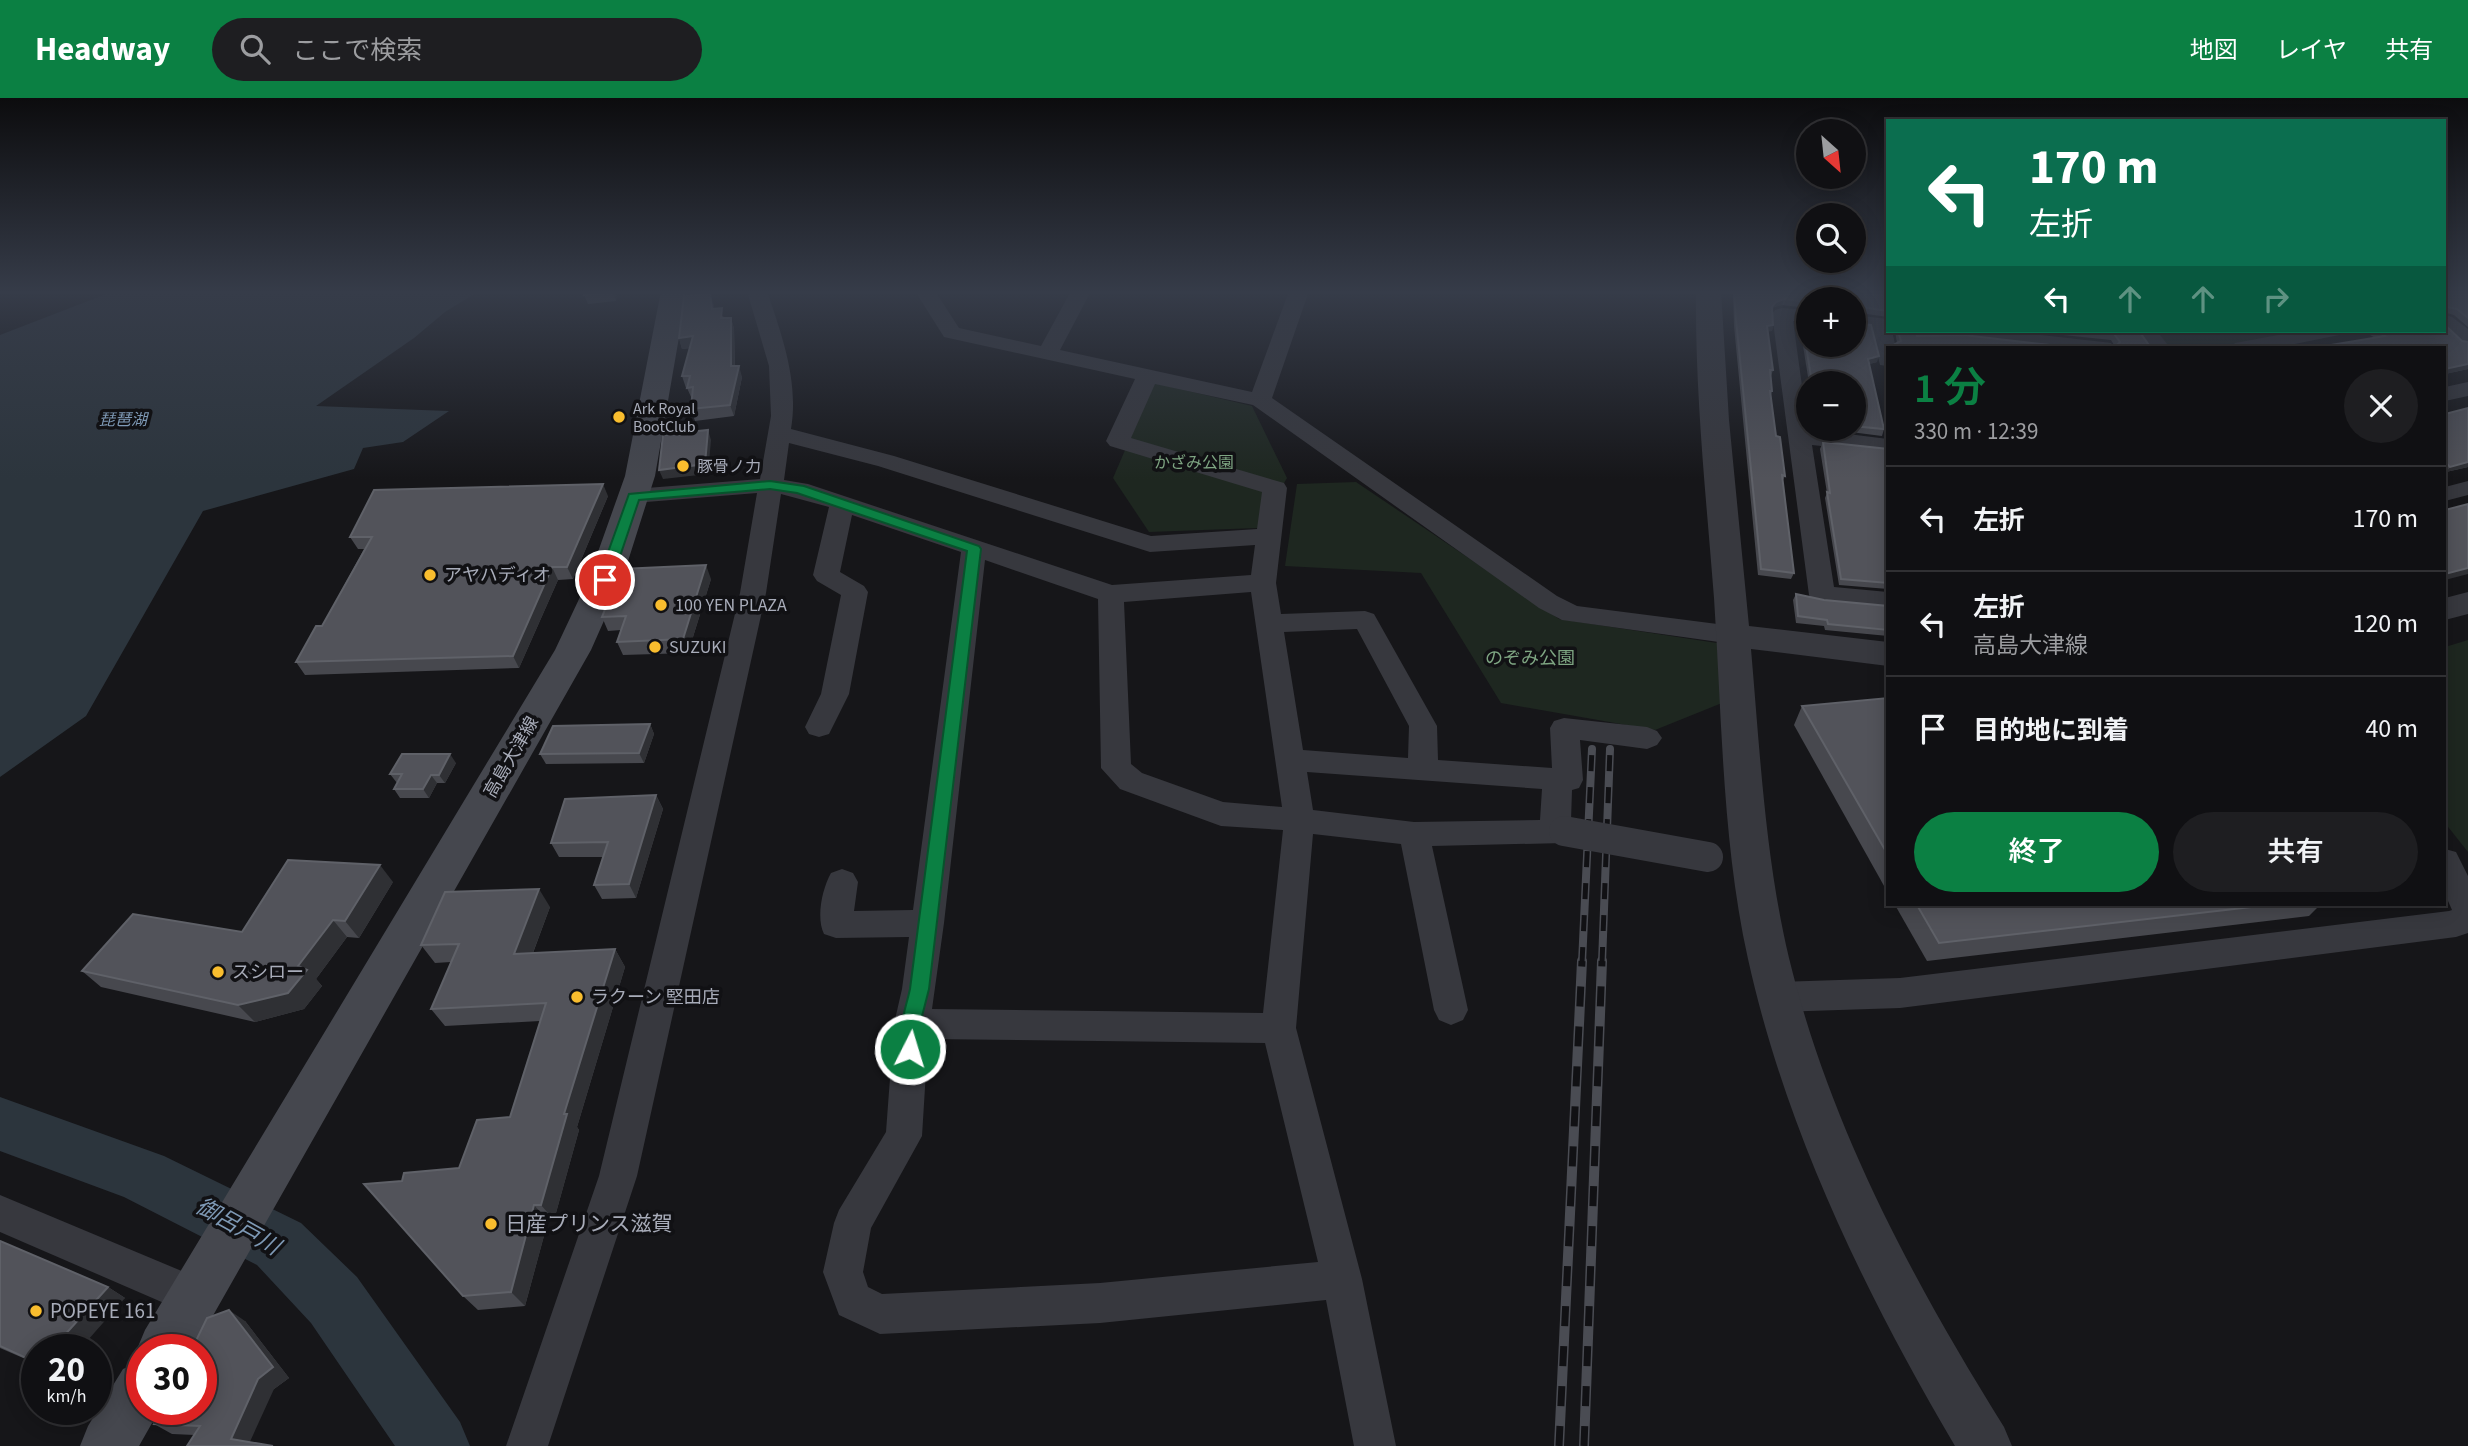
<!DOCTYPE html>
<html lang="ja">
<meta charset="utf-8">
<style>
:root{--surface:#101013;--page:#1e1e21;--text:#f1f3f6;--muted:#9c9da0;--line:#303033;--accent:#0b8043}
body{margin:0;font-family:"Source Sans 3","Noto Sans JP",sans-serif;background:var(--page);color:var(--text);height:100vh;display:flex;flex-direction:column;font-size:26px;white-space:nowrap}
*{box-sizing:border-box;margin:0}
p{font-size:23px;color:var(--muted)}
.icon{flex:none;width:38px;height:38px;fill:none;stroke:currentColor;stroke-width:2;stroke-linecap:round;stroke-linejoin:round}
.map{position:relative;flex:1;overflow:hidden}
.drawer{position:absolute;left:1886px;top:248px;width:560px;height:560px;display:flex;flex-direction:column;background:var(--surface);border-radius:0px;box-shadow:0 4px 18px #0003,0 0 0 2px var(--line)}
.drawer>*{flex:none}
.guide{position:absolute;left:1886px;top:21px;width:560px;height:214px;border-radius:0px;box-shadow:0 4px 18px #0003,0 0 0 2px var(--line);background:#0b6e4f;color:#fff;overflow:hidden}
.needle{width:46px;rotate:153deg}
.buttons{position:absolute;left:1796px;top:21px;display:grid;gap:14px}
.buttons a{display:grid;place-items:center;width:70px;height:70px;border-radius:50%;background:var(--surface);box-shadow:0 4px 18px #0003,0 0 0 2px var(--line);font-size:35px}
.speed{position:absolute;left:21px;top:1236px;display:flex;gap:14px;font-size:35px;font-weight:700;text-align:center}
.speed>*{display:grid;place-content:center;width:91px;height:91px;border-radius:50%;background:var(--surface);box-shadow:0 4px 18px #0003,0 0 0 2px var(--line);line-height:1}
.speed small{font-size:18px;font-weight:400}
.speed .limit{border:10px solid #d22;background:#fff;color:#111}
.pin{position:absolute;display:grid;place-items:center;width:60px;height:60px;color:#fff;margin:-30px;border:4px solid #fff;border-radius:50%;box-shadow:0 2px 7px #0007}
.me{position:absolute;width:77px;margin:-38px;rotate:5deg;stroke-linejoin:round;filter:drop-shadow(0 0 5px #0008)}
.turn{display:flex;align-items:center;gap:24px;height:147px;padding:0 28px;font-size:32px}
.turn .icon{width:91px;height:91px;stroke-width:2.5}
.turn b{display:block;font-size:49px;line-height:60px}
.lanes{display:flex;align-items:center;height:66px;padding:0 28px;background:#0003;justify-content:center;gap:35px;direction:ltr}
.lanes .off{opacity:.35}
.round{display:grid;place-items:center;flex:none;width:74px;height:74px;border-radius:37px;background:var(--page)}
.headline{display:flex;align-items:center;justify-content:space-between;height:119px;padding:0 28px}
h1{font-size:42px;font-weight:600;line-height:52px;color:var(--accent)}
.primary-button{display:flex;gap:14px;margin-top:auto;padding:14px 28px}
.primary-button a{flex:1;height:80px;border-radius:42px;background:var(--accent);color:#fff;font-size:28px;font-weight:600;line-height:80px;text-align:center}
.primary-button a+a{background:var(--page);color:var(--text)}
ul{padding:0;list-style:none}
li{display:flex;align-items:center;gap:21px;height:105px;padding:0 28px;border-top:2px solid var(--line)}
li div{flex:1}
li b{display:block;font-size:26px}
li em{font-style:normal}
header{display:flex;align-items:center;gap:42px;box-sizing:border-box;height:98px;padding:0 35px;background:var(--accent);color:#fff}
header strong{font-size:33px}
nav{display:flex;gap:38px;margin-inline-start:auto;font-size:24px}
.search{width:490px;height:63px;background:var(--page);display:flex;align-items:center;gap:18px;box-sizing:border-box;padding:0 24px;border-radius:38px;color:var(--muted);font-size:26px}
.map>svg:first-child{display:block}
.green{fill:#1e2720}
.water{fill:#2c353d}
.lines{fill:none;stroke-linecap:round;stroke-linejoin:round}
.river{fill:#2c353d;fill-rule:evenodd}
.minor{fill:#37383e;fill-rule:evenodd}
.tertiary{fill:#37383e;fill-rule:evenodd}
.secondary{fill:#45474e;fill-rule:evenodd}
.rail-far1-casing{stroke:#4a4c53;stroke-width:8}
.rail-casing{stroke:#4a4c53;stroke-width:10}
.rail-far1{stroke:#111114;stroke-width:5;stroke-dasharray:16;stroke-linecap:butt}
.rail{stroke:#111114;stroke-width:7;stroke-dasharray:20;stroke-linecap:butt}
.minor-bridge{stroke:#37383e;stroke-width:30}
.wall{fill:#47484e}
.shaded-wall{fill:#2f3034}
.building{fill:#52535a;stroke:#5f6168;stroke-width:2}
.route{fill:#0b8043;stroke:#07532c;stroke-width:2}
.poi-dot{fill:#f9bd2e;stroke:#111114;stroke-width:2.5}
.labels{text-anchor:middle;stroke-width:7;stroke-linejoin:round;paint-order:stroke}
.far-poi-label{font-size:16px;fill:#a8acb9;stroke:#111114;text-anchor:start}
.far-water-label{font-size:16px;font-style:italic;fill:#7e99b5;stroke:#111114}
.far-park-label{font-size:16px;fill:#7ea582;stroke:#111114}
.poi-label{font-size:18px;fill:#a8acb9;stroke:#111114;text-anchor:start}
.park-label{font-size:18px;fill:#7ea582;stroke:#111114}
.street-label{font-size:18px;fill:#a8acb9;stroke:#111114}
.near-poi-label{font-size:21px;fill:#a8acb9;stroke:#111114;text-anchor:start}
.near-water-label{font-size:23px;font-style:italic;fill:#7e99b5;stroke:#111114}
</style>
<header>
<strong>Headway</strong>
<div class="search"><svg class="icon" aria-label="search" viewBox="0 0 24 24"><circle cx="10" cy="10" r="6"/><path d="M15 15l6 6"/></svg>ここで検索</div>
<nav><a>地図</a><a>レイヤ</a><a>共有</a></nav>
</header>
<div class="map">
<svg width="2468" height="1348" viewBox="0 0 2468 1348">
<rect width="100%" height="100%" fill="#161619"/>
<g class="green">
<polygon points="2157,233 2305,233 2218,250 2166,250"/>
<polygon points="1154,285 1252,308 1287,380 1258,430 1149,434 1113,380"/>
<polygon points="1356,384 1559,521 1717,545 1722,605 1655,632 1501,605 1421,475 1285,468 1297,386"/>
<polygon points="2468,542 2468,754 2445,725 2445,549"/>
</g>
<polygon class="water" points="114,193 479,193 445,214 414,240 316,308 449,313 403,344 363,350 354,371 203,413 86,618 0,679 0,237"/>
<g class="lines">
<polygon class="river" points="0,999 164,1058 301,1125 357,1179 460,1324 470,1348 395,1348 311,1225 257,1167 124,1099 0,1053"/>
<g class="minor">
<path d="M 747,193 L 767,193 C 782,238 799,283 791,331 L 894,358 L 1151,438 L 1257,431 L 1262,394 L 1110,348 L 1106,343 L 1135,281 L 944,239 L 915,193 L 935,193 L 959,230 L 1041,248 L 1071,193 L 1091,193 L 1060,252 L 1252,294 L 1289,193 L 1309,193 L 1272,300 L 1557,498 L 1577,508 L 1733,528 L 1743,531 L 1747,537 L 1743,543 L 1733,546 L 1562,522 L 1539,510 L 1253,307 L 1155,286 L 1131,340 L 1284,385 L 1287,390 L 1276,485 L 1281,516 L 1365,513 L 1374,516 L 1437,628 L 1438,662 L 1552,670 L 1550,630 L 1554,623 L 1564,620 L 1647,629 L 1657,633 L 1662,640 L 1657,647 L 1647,651 L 1580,642 L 1583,682 L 1579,690 L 1572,692 L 1571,723 L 1575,725 L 1579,733 L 1575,741 L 1564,745 L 1432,748 L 1468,912 L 1463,922 L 1451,927 L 1439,922 L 1434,912 L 1401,746 L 1313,736 L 1296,930 L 1362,1181 L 1396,1348 L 1354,1348 L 1326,1202 L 1100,1225 L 880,1236 L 839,1217 L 823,1174 L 834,1125 L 839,1112 L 886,1034 L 894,926 L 902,891 L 909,839 L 836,840 L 824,836 C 816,820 822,791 831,775 L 842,771 L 853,775 L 858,784 L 854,813 L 913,812 L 961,454 L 852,417 L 840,474 L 864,488 L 868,494 L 849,596 L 829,636 L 819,639 L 809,636 L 805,629 L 821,596 L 841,497 L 817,483 L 813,477 L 829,409 L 781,396 L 766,495 L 637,1078 L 548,1348 L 506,1348 L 599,1078 L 740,495 L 757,395 L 634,405 L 625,403 L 622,398 L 625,393 L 634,391 L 760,381 L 771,318 L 769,268 ZM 789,345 L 878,368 L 1150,454 L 1255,447 L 1251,477 L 1112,487 L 808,386 L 784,382 ZM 985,462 L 1098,501 L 1101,670 L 1120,691 L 1210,724 L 1221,728 L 1283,732 L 1263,915 L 932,911 L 944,825 ZM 1251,494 L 1282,709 L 1223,704 L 1142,675 L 1131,666 L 1124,504 ZM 1357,531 L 1409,628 L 1408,660 L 1303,652 L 1284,534 ZM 1307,674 L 1542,691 L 1540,722 L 1414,724 L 1313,712 ZM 928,941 L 1265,945 L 1318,1164 L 1100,1185 L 882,1196 L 868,1189 L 863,1174 L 871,1130 L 922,1038 Z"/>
<polygon points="1843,193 1888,193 1888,202 1846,197"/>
<polygon points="1782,210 1808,212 1808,224 1793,223 1808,331 1888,341 1888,355 1812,347 1834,489 1888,494 1888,512 1822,506 1813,503 1809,497 1772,216 1775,212"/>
<polygon points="1853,217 1888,221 1888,233 1892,233 1896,250 1888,250 1888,268 1880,267 1871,231 1853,229"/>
<polygon points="2445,217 2452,219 2468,231 2468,248 2460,247 2444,233"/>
<polygon points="1937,233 2004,233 2103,244 2111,245 2114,250 2047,250 1948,239 1941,237"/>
<polygon points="2135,233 2157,233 2170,250 2148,250"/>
<polygon points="2300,233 2343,233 2339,237 2275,250 2232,250 2235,245"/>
<polygon points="2468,284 2468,298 2445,303 2445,289"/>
<polygon points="2468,383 2468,397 2445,403 2445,389"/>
<polygon points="2445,751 2456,754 2468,778 2468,835 2456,839 1900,910 1778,914 1766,909 1761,899 1766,889 1778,884 1900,880 2449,813 2452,812 2445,796"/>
<polygon points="0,1097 208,1184 214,1198 208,1212 194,1218 0,1134"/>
</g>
<g class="tertiary">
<path d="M 1696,193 L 1721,193 L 1729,322 L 1749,528 L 1888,544 L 1888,568 L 1751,551 C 1760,654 1765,759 1789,860 C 1830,1029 1913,1183 2004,1329 L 2012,1348 L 1955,1348 C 1866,1197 1786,1033 1748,861 C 1722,743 1722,620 1714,500 C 1706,398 1695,295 1696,193 Z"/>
<polygon points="2468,494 2468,516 2445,522 2445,500"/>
</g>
<g class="secondary">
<polygon points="661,193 687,193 655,378 622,482 591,552 194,1251 142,1251 142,1261 137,1251 145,1232 555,552 588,482 625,378"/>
<polygon points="142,1263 142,1311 160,1311 139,1348 80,1348 88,1328 123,1271"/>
</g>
<g class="rail-far1-casing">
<g id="rail-far1">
<polyline points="1582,865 1592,651"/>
<polyline points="1602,865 1610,651"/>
</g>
</g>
<g class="rail-casing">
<g id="rail">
<polyline points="1559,1348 1582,863"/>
<polyline points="1584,1348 1602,863"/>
</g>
</g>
<use href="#rail-far1" class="rail-far1"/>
<use href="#rail" class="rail"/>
<polyline class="minor-bridge" points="1564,733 1708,759"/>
</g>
<g class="wall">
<polygon points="617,193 616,203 588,206 584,197"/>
<polygon points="1734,193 1759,193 1802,197 1804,193 1847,193 1848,194 1888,198 1888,219 1853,214 1853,201 1808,201 1808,210 1782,207 1774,209 1772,212 1773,227 1772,233 1768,233 1773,272 1771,278 1772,293 1771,297 1776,338 1785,378 1782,384 1794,475 1791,481 1758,477 1734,228 1733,196"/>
<polygon points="2445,193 2468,193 2468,229 2454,217 2447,215 2445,227 2462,243 2468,244 2468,271 2445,276 2445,250 2375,240 2364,233 2445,233"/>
<polygon points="714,207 714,211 725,220 731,220 734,231 735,268 742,279 734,318 695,323 691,311 692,301 687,290 686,290 682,278 690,250 682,251 679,240"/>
<polygon points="1798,220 1877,264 1869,266 1884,331 1882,338 1827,331 1853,331 1853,285 1809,285 1800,229 1797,229 1796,226"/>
<polygon points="1895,233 1916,233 1917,238 2050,247 2114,247 2111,242 2025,233 2139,233 2151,250 1892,250 1893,247 1897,245"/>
<polygon points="2445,316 2468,369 2446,374 2445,374"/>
<polygon points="1823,344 1888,351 1888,491 1839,487 1825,400 1827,395 1820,351"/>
<polygon points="608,398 573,481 558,482 519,570 305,577 296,564 322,528 364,451 358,451 350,439"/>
<polygon points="711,481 688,555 623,557 617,544 621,532 608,533 602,519"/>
<polygon points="1796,496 1824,502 1888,508 1888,538 1825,532 1824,528 1796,525 1793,502"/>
<polygon points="1888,600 1888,795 1794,627 1802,608"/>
<polygon points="650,626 654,636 644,665 546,666 540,656"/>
<polygon points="456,665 445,685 437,685 429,700 400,700 394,691 397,685 390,676"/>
<polygon points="656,697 663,711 636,800 602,801 594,787 603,759 559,759 551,745"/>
<polygon points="393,784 359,840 347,839 316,881 322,888 304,911 255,924 101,889 82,873 242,834"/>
<polygon points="1895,807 2320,807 2309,818 1927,863"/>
<polygon points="550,809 533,855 615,851 625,869 577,1029 579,1032 554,1122 548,1123 525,1208 478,1212 463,1198 402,1083 459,1070 510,1019 540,923 445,928 431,911 451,864 435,865 421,847"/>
<polygon points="0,1143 108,1189 125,1200 37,1251 37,1266 0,1250"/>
<polygon points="245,1223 289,1280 274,1291 195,1337 172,1336 154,1326"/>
</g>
<g class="shaded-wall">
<polygon points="613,193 617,193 616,203 613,194"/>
<polygon points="710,196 714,207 715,223 712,211"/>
<polygon points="1784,201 1782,207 1774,209 1770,214 1772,209 1776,204"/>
<polygon points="731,220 734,231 735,280 731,268"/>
<polygon points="1799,223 1802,223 1800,229 1797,229"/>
<polygon points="1773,227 1772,233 1766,234 1767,228"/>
<polygon points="693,238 697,249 682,251 679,240"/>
<polygon points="1879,258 1877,264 1866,267 1868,261"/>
<polygon points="2468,266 2468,271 2445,276 2445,271"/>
<polygon points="739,268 742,279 734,318 730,307"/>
<polygon points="708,332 711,342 708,376 663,381 659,372"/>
<polygon points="2468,364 2468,369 2446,374 2450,369"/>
<polygon points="603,386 608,398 573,481 567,469"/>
<polygon points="706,467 711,481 688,555 683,541"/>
<polygon points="552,469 558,482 519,570 513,558"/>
<polygon points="2468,470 2468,476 2445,482 2445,476"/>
<polygon points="650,626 654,636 644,665 639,655"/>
<polygon points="450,656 456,665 445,685 439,677"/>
<polygon points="431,677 437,685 429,700 423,691"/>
<polygon points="656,697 663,711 636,800 629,786"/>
<polygon points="380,767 393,784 359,840 345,823"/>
<polygon points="539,791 550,809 526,873 514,856"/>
<polygon points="333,822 347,839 316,881 322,888 304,911 255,924 238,907 298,868"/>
<polygon points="615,851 625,869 577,1029 579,1032 554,1122 541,1107 564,1016"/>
<polygon points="534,1107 548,1123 525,1208 511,1194"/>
<polygon points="108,1189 125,1200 80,1251 52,1251"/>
<polygon points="229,1212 245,1223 289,1280 274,1291 248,1348 231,1341"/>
</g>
<g class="building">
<polygon points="585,193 613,193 613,194 584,197"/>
<polygon points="1734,193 1759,193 1804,197 1804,193 1847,193 1848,194 1888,198 1888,213 1855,208 1853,210 1853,201 1808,201 1808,204 1784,201 1776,204 1772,209 1773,227 1767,228 1773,272 1770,272 1772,293 1770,293 1776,338 1780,339 1785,378 1782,377 1794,475 1761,471 1736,222"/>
<polygon points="2445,193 2468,193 2468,220 2457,211 2447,209 2445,227 2462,243 2468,244 2468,266 2445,271 2445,250 2313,250 2385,238 2376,233 2445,233"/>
<polygon points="710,196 712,211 722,210 721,220 731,220 731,268 739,268 730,307 691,311 693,289 687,290 690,278 682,278 693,238 679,240 684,198"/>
<polygon points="1798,220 1808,220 1808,247 1853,247 1853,225 1871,227 1879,258 1868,261 1884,331 1853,328 1853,285 1812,285 1802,223 1799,223"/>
<polygon points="1898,233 1916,233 1917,238 1964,237 2050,247 2117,247 2120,244 2114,236 2081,233 2139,233 2151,250 1893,250 1893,247 1901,243"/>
<polygon points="2468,310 2468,364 2450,369 2447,366 2445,367 2445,316"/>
<polygon points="708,332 705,366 659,372 663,337"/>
<polygon points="1823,344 1888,351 1888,485 1841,481 1827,394 1830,395"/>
<polygon points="603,386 567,469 552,469 513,558 296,564 316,528 322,528 372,439 350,439 374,392"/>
<polygon points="2468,406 2468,470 2445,476 2445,412"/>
<polygon points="706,467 683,541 617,544 626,518 602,519 621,471"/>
<polygon points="1796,496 1824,502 1888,508 1888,532 1828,526 1827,522 1798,518"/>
<polygon points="1888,600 1888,757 1802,608"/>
<polygon points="650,626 639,655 540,656 553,628"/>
<polygon points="402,656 450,656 439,677 431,677 423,691 394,691 402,676 390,676"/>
<polygon points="656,697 629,786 594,787 608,744 551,745 565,701"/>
<polygon points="288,762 380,767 345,823 333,822 298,868 307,872 288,895 238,907 82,873 133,816 242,834"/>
<polygon points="539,791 514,856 615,851 564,1016 567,1016 541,1107 534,1107 511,1194 463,1198 364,1086 402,1083 404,1075 459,1070 477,1022 510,1019 546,905 431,911 459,846 421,847 445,794"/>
<polygon points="1917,807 2269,807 1939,845"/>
<polygon points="0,1143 108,1189 52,1251 37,1251 37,1265 0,1248"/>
<polygon points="229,1212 273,1269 258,1281 231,1341 273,1348 187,1348 200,1328 154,1326 162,1311 201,1311 201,1251 192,1251 207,1220"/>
</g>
<linearGradient id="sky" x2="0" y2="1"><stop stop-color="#0c0c0e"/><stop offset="0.51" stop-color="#363c49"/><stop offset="1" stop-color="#363c49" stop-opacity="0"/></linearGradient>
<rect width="2468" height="381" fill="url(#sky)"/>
<path class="route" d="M 770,383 L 804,388 L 979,448 L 981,451 L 929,891 L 920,926 L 920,951 L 917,957 L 910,959 L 904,957 C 895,937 906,910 910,891 L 967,453 L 797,395 L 770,391 L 639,402 L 612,482 L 605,486 L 598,482 L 629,396 Z"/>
<g class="poi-dot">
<circle cx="619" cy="319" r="7"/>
<circle cx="683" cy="368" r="7"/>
<circle cx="430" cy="477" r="7"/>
<circle cx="661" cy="507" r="7"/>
<circle cx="655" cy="549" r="7"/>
<circle cx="218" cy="874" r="7"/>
<circle cx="577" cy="899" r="7"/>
<circle cx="491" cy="1126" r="7"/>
<circle cx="36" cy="1213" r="7"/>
</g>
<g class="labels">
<g class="far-poi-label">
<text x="633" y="316">Ark Royal<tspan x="633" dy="18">BootClub</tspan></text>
<text x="697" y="374">豚骨ノ力</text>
</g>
<g class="far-water-label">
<text x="123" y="327">琵琶湖</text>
</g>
<g class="far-park-label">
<text x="1194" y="370">かざみ公園</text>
</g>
<g class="poi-label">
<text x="444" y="483">アヤハディオ</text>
<text x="675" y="513">100 YEN PLAZA</text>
<text x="669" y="555">SUZUKI</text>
<text x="232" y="880">スシロー</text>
<text x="591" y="905">ラクーン 堅田店</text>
</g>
<g class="park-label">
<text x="1530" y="566">のぞみ公園</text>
</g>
<g class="street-label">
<text transform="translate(511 659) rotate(-60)" y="6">高島大津線</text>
</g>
<g class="near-poi-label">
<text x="505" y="1133">日産プリンス滋賀</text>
<text x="50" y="1220">POPEYE 161</text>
</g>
<g class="near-water-label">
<text transform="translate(238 1128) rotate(29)" y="8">御呂戸川</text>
</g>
</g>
</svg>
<div class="buttons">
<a><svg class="needle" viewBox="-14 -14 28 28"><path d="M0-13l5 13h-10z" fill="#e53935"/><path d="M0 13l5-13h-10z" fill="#9c9da0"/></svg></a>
<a><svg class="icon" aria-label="search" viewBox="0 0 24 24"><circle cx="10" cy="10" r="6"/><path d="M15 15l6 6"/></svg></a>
<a>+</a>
<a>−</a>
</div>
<div class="speed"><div>20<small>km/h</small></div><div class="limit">30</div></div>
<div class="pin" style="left:605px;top:482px;background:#d93025"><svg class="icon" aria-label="arrive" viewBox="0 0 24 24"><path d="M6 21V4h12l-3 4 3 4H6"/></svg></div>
<svg class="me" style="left:910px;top:951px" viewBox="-20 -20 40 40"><circle r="17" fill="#0b8043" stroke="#fff" stroke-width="3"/><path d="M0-11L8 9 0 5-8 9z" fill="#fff"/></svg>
<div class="guide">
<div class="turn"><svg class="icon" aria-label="left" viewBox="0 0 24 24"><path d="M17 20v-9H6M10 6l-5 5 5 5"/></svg><div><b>170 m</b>左折</div></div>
<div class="lanes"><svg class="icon" aria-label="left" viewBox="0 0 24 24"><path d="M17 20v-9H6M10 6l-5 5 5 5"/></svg><svg class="icon off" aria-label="ahead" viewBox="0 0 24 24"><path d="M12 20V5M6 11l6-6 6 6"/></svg><svg class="icon off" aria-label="ahead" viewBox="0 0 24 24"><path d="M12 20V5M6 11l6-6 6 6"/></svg><svg class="icon off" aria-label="right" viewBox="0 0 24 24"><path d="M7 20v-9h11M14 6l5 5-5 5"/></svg></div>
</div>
<section class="drawer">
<div class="headline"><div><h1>1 分</h1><p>330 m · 12:39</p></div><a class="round"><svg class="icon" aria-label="close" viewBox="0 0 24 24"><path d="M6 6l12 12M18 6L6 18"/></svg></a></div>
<ul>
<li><svg class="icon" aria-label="left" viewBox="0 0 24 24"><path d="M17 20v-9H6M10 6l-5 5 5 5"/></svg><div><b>左折</b></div><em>170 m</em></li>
<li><svg class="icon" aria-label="left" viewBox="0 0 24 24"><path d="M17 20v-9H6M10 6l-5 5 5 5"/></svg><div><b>左折</b><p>高島大津線</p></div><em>120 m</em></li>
<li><svg class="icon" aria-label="arrive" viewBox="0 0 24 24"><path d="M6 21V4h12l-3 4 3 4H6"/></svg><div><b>目的地に到着</b></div><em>40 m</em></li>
</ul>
<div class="primary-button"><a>終了</a><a>共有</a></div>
</section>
</div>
